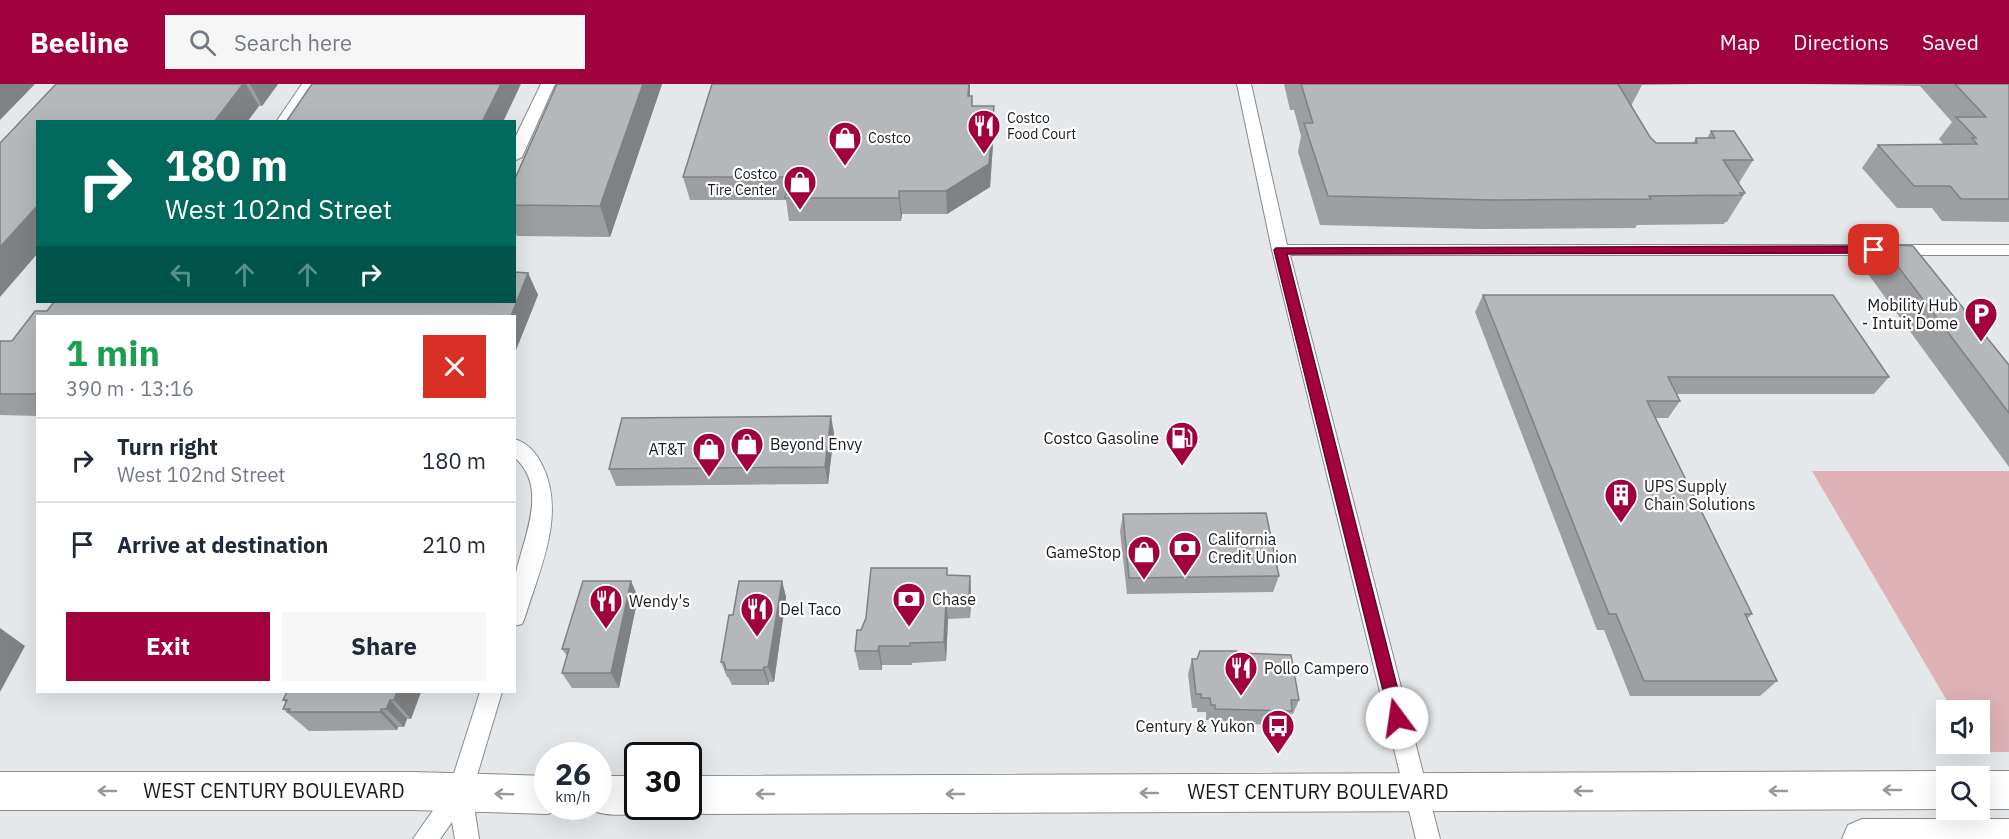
<!DOCTYPE html>
<meta charset="utf-8">
<style>
:root{--surface:#fff;--page:#f6f6f7;--text:#1f2937;--muted:#747a83;--line:#e0e1e3;--accent:#a1023d}
body{margin:0;font-family:"IBM Plex Sans",sans-serif;background:var(--page);color:var(--text);height:100vh;display:flex;flex-direction:column;font-size:22px;white-space:nowrap}
*{box-sizing:border-box;margin:0}
p{font-size:20px;color:var(--muted)}
.icon{flex:none;width:33px;height:33px;fill:none;stroke:currentColor;stroke-width:2;stroke-linecap:round;stroke-linejoin:round}
.map{position:relative;flex:1;overflow:hidden}
.panel{position:absolute;left:36px;top:231px;width:480px;height:378px;display:flex;flex-direction:column;background:var(--surface);border-radius:0px;box-shadow:0 6px 24px #0002}
.panel>*{flex:none}
.hud{position:absolute;left:36px;top:36px;width:480px;height:183px;border-radius:0px;box-shadow:0 6px 24px #0002;background:#00695c;color:#fff;overflow:hidden}
.fabs{position:absolute;left:1936px;top:616px;display:grid;gap:12px}
.fabs a{display:grid;place-items:center;width:54px;height:54px;border-radius:0px;background:var(--surface);box-shadow:0 6px 24px #0002;font-size:30px}
.speed{position:absolute;left:534px;top:658px;display:flex;gap:12px;font-size:30px;font-weight:700;text-align:center}
.speed>*{display:grid;place-content:center;width:78px;height:78px;border-radius:50%;background:var(--surface);box-shadow:0 6px 24px #0002;line-height:1}
.speed small{font-size:15px;font-weight:400}
.speed .limit{border:3px solid #111;border-radius:9px;background:#fff;color:#111}
.pin{position:absolute;display:grid;place-items:center;width:51px;height:51px;color:#fff;margin:-26px;border-radius:12px;box-shadow:0 3px 9px #0006}
.me{position:absolute;width:66px;margin:-33px;rotate:346deg;stroke-linejoin:round;filter:drop-shadow(0 0 4px #0008)}
.turn{display:flex;align-items:center;gap:21px;height:126px;padding:0 30px;font-size:27px}
.turn .icon{width:78px;height:78px;stroke-width:2.5}
.turn b{display:block;font-size:42px;line-height:51px}
.lanes{display:flex;align-items:center;height:57px;padding:0 30px;background:#0003;justify-content:center;gap:30px;direction:ltr}
.lanes .off{opacity:.35}
.round{display:grid;place-items:center;flex:none;width:63px;height:63px;border-radius:0px;background:var(--page)}
.headline{display:flex;align-items:center;justify-content:space-between;height:102px;padding:0 30px}
h1{font-size:36px;font-weight:700;line-height:45px;color:#1e9e55}
.cta{display:flex;gap:12px;margin-top:auto;padding:12px 30px}
.cta a{flex:1;height:69px;border-radius:0px;background:var(--accent);color:#fff;font-size:24px;font-weight:700;line-height:69px;text-align:center}
.cta a+a{background:var(--page);color:var(--text)}
ul{padding:0;list-style:none}
li{display:flex;align-items:center;gap:18px;height:84px;padding:0 30px;border-top:2px solid var(--line)}
li div{flex:1}
li b{display:block;font-size:22px}
li em{font-style:normal}
header{display:flex;align-items:center;gap:36px;box-sizing:border-box;height:84px;padding:0 30px;background:var(--accent);color:#fff}
header strong{font-size:28px}
nav{display:flex;gap:33px;margin-inline-start:auto;font-size:21px}
.search{width:420px;height:54px;background:var(--page);display:flex;align-items:center;gap:15px;box-sizing:border-box;padding:0 21px;border-radius:0px;color:var(--muted);font-size:22px}
.map>svg:first-child{display:block}
.green{fill:#deb2b7}
.lines{fill:none;stroke-linecap:round;stroke-linejoin:round}
.street-casing{stroke:#888b8d;stroke-width:2}
.primary-casing{stroke:#888b8d;stroke-width:2}
.street{fill:#fff;fill-rule:evenodd}
.primary{fill:#fff;fill-rule:evenodd}
.wall{fill:#9c9ea1}
.shaded-wall{fill:#7f8183}
.building{fill:#b5b8bb;stroke:#7f8183;stroke-width:1.5}
.oneway{stroke:#989899}
.route{fill:#a1023d;stroke:#690128;stroke-width:1.5}
.labels{text-anchor:middle;stroke-width:4.5;stroke-linejoin:round;paint-order:stroke}
.far-poi-label{font-size:14px;fill:#1a1b1c;stroke:#fff;text-anchor:start}
.poi-label{font-size:16px;fill:#1a1b1c;stroke:#fff;text-anchor:start}
.near-street-label{font-size:20px;fill:#1a1b1c;stroke:#fff}
</style>
<header>
<strong>Beeline</strong>
<div class="search"><svg class="icon" aria-label="search" viewBox="0 0 24 24"><circle cx="10" cy="10" r="6"/><path d="M15 15l6 6"/></svg>Search here</div>
<nav><a>Map</a><a>Directions</a><a>Saved</a></nav>
</header>
<div class="map">
<svg width="2009" height="755" viewBox="0 0 2009 755">
<rect width="100%" height="100%" fill="#e5e8ea"/>
<polygon class="green" points="1812,387 2009,387 2009,668 1977,668 1972,660 1980,660 1980,627 1953,627"/>
<g class="lines">
<g class="street-casing">
<g id="street">
<polygon points="302,0 316,0 291,38 276,38"/>
<polygon points="541,0 555,0 522,73 514,77 514,56"/>
<polygon points="1237,0 1251,0 1287,161 2009,161 2009,171 1290,171 1440,755 1416,755 1272,166"/>
<path d="M 514,355 C 529,359 537,370 543,383 C 566,431 539,487 525,533 L 522,540 L 514,542 C 514,529 513,514 514,500 C 518,463 553,406 514,373 Z"/>
<polygon points="480,608 502,608 472,708 479,755 455,755 452,738 440,755 413,755 450,702"/>
</g>
</g>
<g class="primary-casing">
<g id="primary">
<polygon points="1947,687 1961,693 1947,693 1947,725 688,730 674,723 688,723 688,692"/>
<polygon points="1980,687 2009,687 2009,725 1980,725 1980,693 1966,693"/>
<polygon points="0,688 413,688 548,692 548,723 562,723 548,730 413,726 0,726"/>
<path d="M 598,692 L 638,692 L 638,723 L 652,724 C 631,733 605,733 584,724 L 598,723 Z"/>
<polygon points="1862,735 2009,735 2009,755 1842,755 1848,741"/>
</g>
</g>
<use href="#street" class="street"/>
<use href="#primary" class="primary"/>
</g>
<g class="wall">
<polygon points="56,0 278,0 262,22 259,22 247,38 38,38"/>
<polygon points="557,0 662,0 610,153 517,152 514,146 514,97"/>
<polygon points="712,0 970,0 970,12 972,12 972,22 994,22 994,45 990,103 947,130 902,130 901,137 789,137 786,116 690,116 683,93"/>
<polygon points="1284,0 1700,0 1642,1 1631,22 1650,53 1656,59 1693,59 1696,54 1707,54 1711,47 1753,76 1739,99 1745,109 1727,138 1725,138 1724,140 1637,141 1635,144 1480,145 1320,141 1298,68 1301,52 1294,26 1290,26"/>
<polygon points="1803,0 2009,0 2009,138 1942,137 1932,124 1897,124 1862,84 1878,61 1943,60 1939,55 1952,38 1920,2"/>
<polygon points="1881,160 2009,281 2009,383 1863,183"/>
<polygon points="514,188 528,189 538,211 514,271 514,232 38,232 38,332 0,331 0,257 12,257 35,227 47,227 54,218 514,218"/>
<polygon points="1483,211 1889,293 1874,310 1677,310 1680,317 1668,334 1656,334 1752,530 1747,535 1777,597 1760,612 1630,612 1604,546 1597,546 1475,228"/>
<polygon points="834,349 828,400 616,402 609,385"/>
<polygon points="1123,430 1279,492 1273,508 1127,510 1120,447"/>
<polygon points="947,484 947,491 970,492 971,512 970,534 948,535 946,577 912,579 912,581 882,581 882,586 859,586 855,567 861,546"/>
<polygon points="782,497 786,513 774,598 769,598 769,601 732,601 728,593 727,593 721,578 733,531"/>
<polygon points="638,513 619,604 572,604 562,589 567,572 562,565"/>
<polygon points="1238,569 1299,616 1293,630 1291,630 1286,641 1211,639 1210,636 1206,636 1206,628 1197,628 1197,624 1192,624 1188,590 1192,575"/>
<polygon points="287,608 421,608 411,635 407,635 404,643 398,643 397,646 309,647 283,625 286,619 283,616"/>
</g>
<g class="shaded-wall">
<polygon points="0,0 35,0 0,36"/>
<polygon points="243,0 246,0 259,22 247,38 214,38"/>
<polygon points="250,0 278,0 262,22"/>
<polygon points="501,0 521,0 503,38 482,38"/>
<polygon points="643,0 662,0 610,153 600,122"/>
<polygon points="969,0 970,0 969,34 968,12"/>
<polygon points="994,22 994,45 990,103 947,130 946,107"/>
<polygon points="899,107 902,130 901,137 899,114"/>
<polygon points="38,121 38,169 0,213 0,163"/>
<polygon points="528,189 538,211 514,271 514,232 511,232"/>
<polygon points="831,332 834,349 828,400 825,383"/>
<polygon points="970,492 971,512 970,534 969,514"/>
<polygon points="631,497 638,513 619,604 611,589"/>
<polygon points="782,497 786,513 774,598 768,583"/>
<polygon points="946,515 948,535 946,577 944,558"/>
<polygon points="0,544 25,562 0,608"/>
<polygon points="879,562 882,581 882,586 878,567"/>
<polygon points="764,583 769,598 769,601 763,586"/>
<polygon points="397,608 421,608 411,635 394,616"/>
<polygon points="390,616 407,635 404,643 386,625"/>
<polygon points="381,625 398,643 397,646 380,628"/>
</g>
<g class="building">
<polygon points="56,0 243,0 214,38 38,38 38,121 0,163 0,59"/>
<polygon points="312,0 501,0 482,38 286,38"/>
<polygon points="557,0 643,0 600,122 514,121 514,97"/>
<polygon points="712,0 969,0 968,12 972,12 972,22 994,22 989,80 946,107 899,107 899,114 785,114 790,93 683,93"/>
<polygon points="1301,0 1618,0 1650,53 1656,59 1697,59 1696,54 1715,54 1711,47 1734,47 1753,76 1723,76 1745,109 1740,109 1742,111 1649,112 1651,115 1492,116 1328,112 1304,39 1313,39"/>
<polygon points="1955,0 2009,0 2009,115 1961,115 1950,102 1914,102 1878,61 1977,60 1972,54 1976,54 1956,33 1986,33"/>
<polygon points="1881,160 1913,162 2009,281 2009,329"/>
<polygon points="514,188 528,189 511,232 38,232 38,310 0,310 0,257 12,257 35,227 47,227 54,218 514,218"/>
<polygon points="1483,211 1833,211 1889,293 1668,293 1680,317 1647,317 1752,530 1745,530 1777,597 1644,597 1616,530 1609,530"/>
<polygon points="831,332 825,383 609,385 622,334"/>
<polygon points="1266,429 1279,492 1129,494 1123,430"/>
<polygon points="871,484 947,484 947,491 970,492 969,514 946,515 944,558 910,559 910,562 879,562 878,567 855,567 857,546 861,546 866,534"/>
<polygon points="583,497 631,497 611,589 562,589 569,565 562,565"/>
<polygon points="739,497 782,497 768,583 764,583 763,586 726,586 724,578 721,578 729,531 733,531"/>
<polygon points="1200,567 1237,567 1238,569 1291,571 1299,616 1291,616 1292,627 1215,625 1215,621 1211,621 1210,614 1201,614 1201,610 1196,610 1192,575 1197,575"/>
<polygon points="287,608 397,608 394,616 390,616 386,625 381,625 380,628 288,628 290,625 283,625 287,616 283,616"/>
</g>
<defs><path id="oneway-shaft" d="M-6 0H5M1.5-3L5.5 0L1.5 3" fill="none" stroke-width="1.6" stroke-linecap="round" stroke-linejoin="round" transform="scale(1.5)"/></defs>
<g class="oneway">
<use href="#oneway-shaft" transform="translate(1892 706) rotate(180)"/>
<use href="#oneway-shaft" transform="translate(107 707) rotate(180)"/>
<use href="#oneway-shaft" transform="translate(1583 707) rotate(180)"/>
<use href="#oneway-shaft" transform="translate(1778 707) rotate(180)"/>
<use href="#oneway-shaft" transform="translate(1149 709) rotate(180)"/>
<use href="#oneway-shaft" transform="translate(504 710) rotate(-178)"/>
<use href="#oneway-shaft" transform="translate(765 710) rotate(180)"/>
<use href="#oneway-shaft" transform="translate(955 710) rotate(180)"/>
</g>
<polygon class="route" points="1874,162 1878,163 1878,169 1287,170 1405,634 1403,639 1397,641 1391,639 1274,166 1276,164"/>
<defs>
<g id="restaurant-pin" transform="scale(1.725)"><path d="M0 17L-7.5 6A9.5 9.5 0 1 1 7.5 6Z" fill="#a1023d" stroke="#fff"/><path d="M-5-6h1v4h1v-4h1v4h1v-4h1v5L-1.5 .5V6h-2V.5L-5-1ZM5-6V6H3V1.5H1.5Q1.5-4 5-6Z" fill="#fff"/></g>
<g id="shop-pin" transform="scale(1.725)"><path d="M0 17L-7.5 6A9.5 9.5 0 1 1 7.5 6Z" fill="#a1023d" stroke="#fff"/><path d="M-5-2.5h2.3a2.7 3.5 0 0 1 5.4 0H5L5.5 6h-11ZM-1.5-2.5h3a1.5 2.3 0 0 0-3 0Z" fill="#fff"/></g>
<g id="parking-pin" transform="scale(1.725)"><path d="M0 17L-7.5 6A9.5 9.5 0 1 1 7.5 6Z" fill="#a1023d" stroke="#fff"/><path d="M-3.5-5.5H1a3.5 3.5 0 0 1 0 7H-1V5.5H-3.5ZM-1-3.4V-.6H.8a1.4 1.4 0 0 0 0-2.8Z" fill="#fff"/></g>
<g id="fuel-pin" transform="scale(1.725)"><path d="M0 17L-7.5 6A9.5 9.5 0 1 1 7.5 6Z" fill="#a1023d" stroke="#fff"/><path d="M-5.5-6h7V0h2V4h1.3V-2.5L3-4.5l.8-.8L6-3V5H2.5V1h-1V6h-7ZM-4.2-4.7v3.2H.2V-4.7Z" fill="#fff"/></g>
<g id="building-pin" transform="scale(1.725)"><path d="M0 17L-7.5 6A9.5 9.5 0 1 1 7.5 6Z" fill="#a1023d" stroke="#fff"/><path d="M-4-6H4V6H1V3H-1V6H-4ZM-2.5-4.3h1.7v1.8h-1.7ZM.8-4.3h1.7v1.8H.8ZM-2.5-1h1.7V.8h-1.7ZM.8-1h1.7V.8H.8Z" fill="#fff"/></g>
<g id="bank-pin" transform="scale(1.725)"><path d="M0 17L-7.5 6A9.5 9.5 0 1 1 7.5 6Z" fill="#a1023d" stroke="#fff"/><path d="M-6-4H6V4H-6ZM0-2.3a2.3 2.3 0 1 0 0 4.6a2.3 2.3 0 1 0 0-4.6Z" fill="#fff"/></g>
<g id="bus-pin" transform="scale(1.725)"><path d="M0 17L-7.5 6A9.5 9.5 0 1 1 7.5 6Z" fill="#a1023d" stroke="#fff"/><path d="M-5-6H5V4H4V6H2V4H-2V6H-4V4H-5ZM-3.5-4V0h7V-4ZM-3.5 1.2v1.5H-2V1.2ZM2 1.2v1.5H3.5V1.2Z" fill="#fff"/></g>
</defs>
<g fill-rule="evenodd">
<use href="#restaurant-pin" x="984" y="42"/>
<use href="#shop-pin" x="845" y="54"/>
<use href="#shop-pin" x="800" y="98"/>
<use href="#parking-pin" x="1981" y="230"/>
<use href="#fuel-pin" x="1182" y="354"/>
<use href="#shop-pin" x="747" y="360"/>
<use href="#shop-pin" x="709" y="365"/>
<use href="#building-pin" x="1621" y="411"/>
<use href="#bank-pin" x="1185" y="464"/>
<use href="#shop-pin" x="1144" y="468"/>
<use href="#bank-pin" x="909" y="515"/>
<use href="#restaurant-pin" x="606" y="517"/>
<use href="#restaurant-pin" x="757" y="525"/>
<use href="#restaurant-pin" x="1241" y="584"/>
<use href="#bus-pin" x="1278" y="642"/>
</g>
<g class="labels">
<g class="far-poi-label">
<text x="1007" y="39">Costco<tspan x="1007" dy="16">Food Court</tspan></text>
<text x="868" y="59">Costco</text>
<text x="777" y="95" text-anchor="end">Costco<tspan x="777" dy="16">Tire Center</tspan></text>
</g>
<g class="poi-label">
<text x="1958" y="227" text-anchor="end">Mobility Hub<tspan x="1958" dy="18">- Intuit Dome</tspan></text>
<text x="1159" y="360" text-anchor="end">Costco Gasoline</text>
<text x="770" y="366">Beyond Envy</text>
<text x="686" y="371" text-anchor="end">AT&amp;T</text>
<text x="1644" y="408">UPS Supply<tspan x="1644" dy="18">Chain Solutions</tspan></text>
<text x="1208" y="461">California<tspan x="1208" dy="18">Credit Union</tspan></text>
<text x="1121" y="474" text-anchor="end">GameStop</text>
<text x="932" y="521">Chase</text>
<text x="629" y="523">Wendy's</text>
<text x="780" y="531">Del Taco</text>
<text x="1264" y="590">Pollo Campero</text>
<text x="1255" y="648" text-anchor="end">Century &amp; Yukon</text>
</g>
<g class="near-street-label">
<text x="274" y="714">WEST CENTURY BOULEVARD</text>
<text x="1318" y="715">WEST CENTURY BOULEVARD</text>
</g>
</g>
</svg>
<div class="fabs">
<a><svg class="icon" aria-label="sound" viewBox="0 0 24 24"><path d="M4 9h4l5-4v14l-5-4H4zM17 9q2 3 0 6"/></svg></a>
<a><svg class="icon" aria-label="search" viewBox="0 0 24 24"><circle cx="10" cy="10" r="6"/><path d="M15 15l6 6"/></svg></a>
</div>
<div class="speed"><div>26<small>km/h</small></div><div class="limit">30</div></div>
<div class="pin" style="left:1874px;top:166px;background:#d93025"><svg class="icon" aria-label="arrive" viewBox="0 0 24 24"><path d="M6 21V4h12l-3 4 3 4H6"/></svg></div>
<svg class="me" style="left:1397px;top:634px" viewBox="-20 -20 40 40"><circle r="19" fill="#fff"/><path d="M0-13L10 11 0 6-10 11z" fill="#a1023d"/></svg>
<div class="hud">
<div class="turn"><svg class="icon" aria-label="right" viewBox="0 0 24 24"><path d="M7 20v-9h11M14 6l5 5-5 5"/></svg><div><b>180 m</b>West 102nd Street</div></div>
<div class="lanes"><svg class="icon off" aria-label="left" viewBox="0 0 24 24"><path d="M17 20v-9H6M10 6l-5 5 5 5"/></svg><svg class="icon off" aria-label="ahead" viewBox="0 0 24 24"><path d="M12 20V5M6 11l6-6 6 6"/></svg><svg class="icon off" aria-label="ahead" viewBox="0 0 24 24"><path d="M12 20V5M6 11l6-6 6 6"/></svg><svg class="icon" aria-label="right" viewBox="0 0 24 24"><path d="M7 20v-9h11M14 6l5 5-5 5"/></svg></div>
</div>
<section class="panel">
<div class="headline"><div><h1>1 min</h1><p>390 m · 13:16</p></div><a class="round" style="background:#d93025;color:#fff"><svg class="icon" aria-label="close" viewBox="0 0 24 24"><path d="M6 6l12 12M18 6L6 18"/></svg></a></div>
<ul>
<li><svg class="icon" aria-label="right" viewBox="0 0 24 24"><path d="M7 20v-9h11M14 6l5 5-5 5"/></svg><div><b>Turn right</b><p>West 102nd Street</p></div><em>180 m</em></li>
<li><svg class="icon" aria-label="arrive" viewBox="0 0 24 24"><path d="M6 21V4h12l-3 4 3 4H6"/></svg><div><b>Arrive at destination</b></div><em>210 m</em></li>
</ul>
<div class="cta"><a>Exit</a><a>Share</a></div>
</section>
</div>
